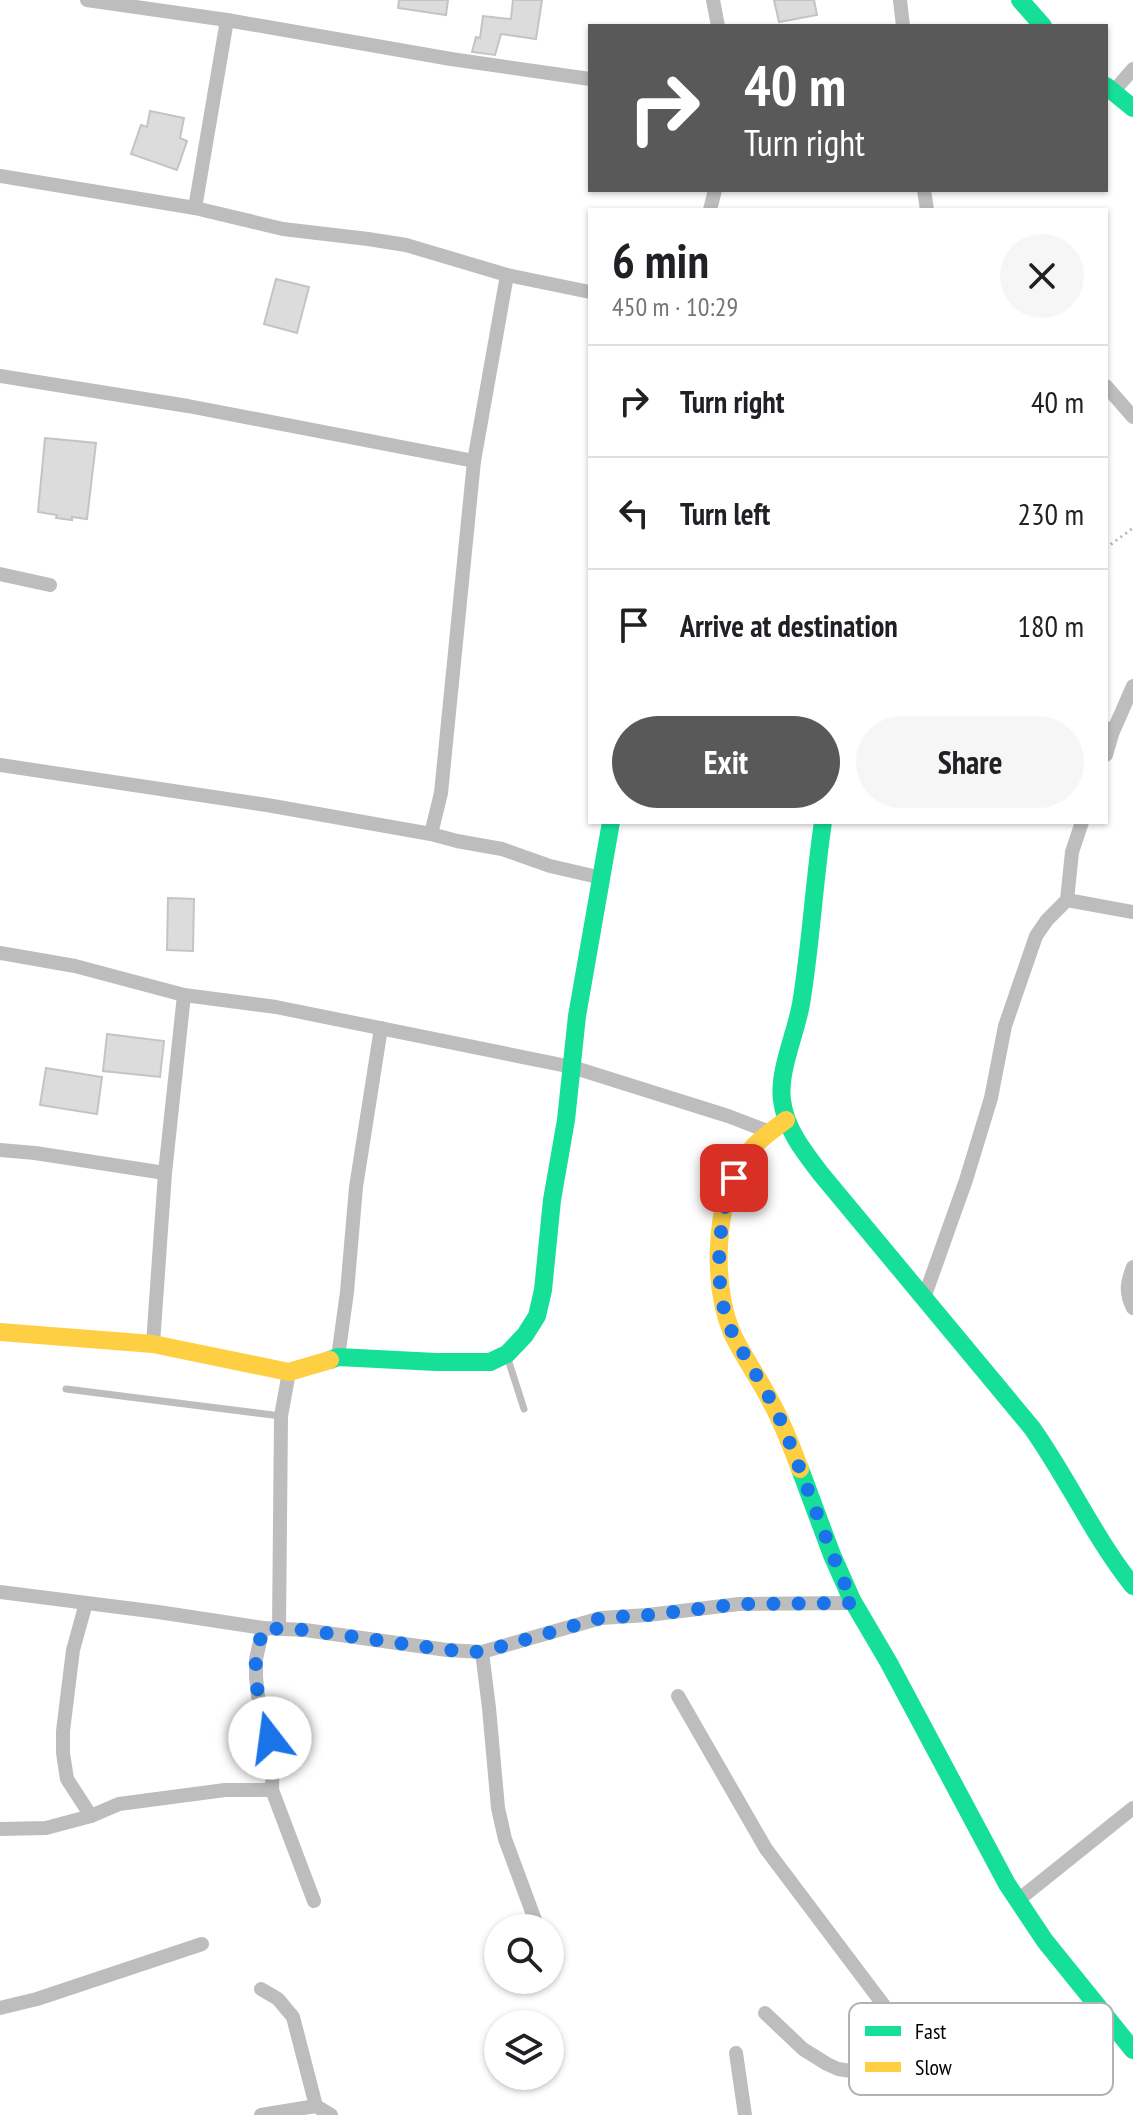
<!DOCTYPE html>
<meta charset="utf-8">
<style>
:root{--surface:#fff;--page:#f6f6f6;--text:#202124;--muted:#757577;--line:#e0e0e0;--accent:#595959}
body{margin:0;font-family:"PT Sans Narrow",sans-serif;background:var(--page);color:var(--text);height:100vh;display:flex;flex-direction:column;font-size:30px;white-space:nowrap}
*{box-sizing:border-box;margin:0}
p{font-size:26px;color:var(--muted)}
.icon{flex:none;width:44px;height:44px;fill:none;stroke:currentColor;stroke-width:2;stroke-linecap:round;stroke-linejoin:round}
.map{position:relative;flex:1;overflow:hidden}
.details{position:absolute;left:588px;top:208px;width:520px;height:616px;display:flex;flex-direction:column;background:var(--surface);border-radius:0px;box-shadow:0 2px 6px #0004}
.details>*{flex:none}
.guide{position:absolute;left:588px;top:24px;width:520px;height:168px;border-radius:0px;box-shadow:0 2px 6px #0004;background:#595959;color:#fff;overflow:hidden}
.fabs{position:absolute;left:484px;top:1914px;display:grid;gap:16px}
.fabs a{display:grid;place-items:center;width:80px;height:80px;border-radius:50%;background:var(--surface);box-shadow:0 2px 6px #0004;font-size:40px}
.pin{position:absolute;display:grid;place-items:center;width:68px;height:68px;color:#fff;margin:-34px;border-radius:16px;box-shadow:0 4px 12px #0006}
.me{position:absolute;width:88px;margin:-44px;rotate:345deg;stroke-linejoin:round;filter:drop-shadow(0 0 6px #0008)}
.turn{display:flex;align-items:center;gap:28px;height:168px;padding:0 24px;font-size:36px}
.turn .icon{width:104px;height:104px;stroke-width:2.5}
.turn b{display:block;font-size:56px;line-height:68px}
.round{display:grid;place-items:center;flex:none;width:84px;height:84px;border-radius:42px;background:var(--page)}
.headline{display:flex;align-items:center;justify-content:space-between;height:136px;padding:0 24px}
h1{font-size:48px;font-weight:700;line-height:60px}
.cta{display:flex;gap:16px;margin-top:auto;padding:16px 24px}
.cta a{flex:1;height:92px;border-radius:48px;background:var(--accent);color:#fff;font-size:32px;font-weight:700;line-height:92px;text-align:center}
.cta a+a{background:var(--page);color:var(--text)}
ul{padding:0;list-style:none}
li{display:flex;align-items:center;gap:24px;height:112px;padding:0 24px;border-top:2px solid var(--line)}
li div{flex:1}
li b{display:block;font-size:30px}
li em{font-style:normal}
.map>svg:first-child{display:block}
.building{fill:#dcdcdc;stroke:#c4c4c4;stroke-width:2}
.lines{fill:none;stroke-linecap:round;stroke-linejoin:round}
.path{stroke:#b8b8b8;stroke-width:3;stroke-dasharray:2 4;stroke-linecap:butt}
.lane{stroke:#bdbdbd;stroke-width:7}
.street{stroke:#bdbdbd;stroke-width:14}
.fast{stroke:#16e098;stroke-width:18}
.slow{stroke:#ffcf43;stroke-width:18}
.route{stroke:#1a73e8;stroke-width:14;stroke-dasharray:0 25.2}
.key{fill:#fff;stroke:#b2b2b2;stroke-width:2}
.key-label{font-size:22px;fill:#000}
</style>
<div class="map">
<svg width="1133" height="2115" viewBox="0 0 1133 2115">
<rect width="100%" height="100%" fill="#fff"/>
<g class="building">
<polygon points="399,0 448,0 446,15 398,8"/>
<polygon points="513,0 542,0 536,39 501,34 495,55 472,52 476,37 480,38 483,16 511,19"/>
<polygon points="774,0 814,0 817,15 779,22"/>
<polygon points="150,111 184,118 180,138 187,141 177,170 131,154 141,125 147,127"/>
<polygon points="276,279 309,287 297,333 264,324"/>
<polygon points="45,438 96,443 87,519 72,517 72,520 56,518 57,515 38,512"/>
<polygon points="168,898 194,899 193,951 167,950"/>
<polygon points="107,1034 164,1041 160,1077 103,1071"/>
<polygon points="46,1068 102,1077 97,1114 40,1105"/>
</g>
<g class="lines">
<polyline class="path" points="1106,548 1133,528"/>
<g class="lane">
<polyline points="507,1356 524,1409"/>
<polyline points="66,1389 281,1416"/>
</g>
<g class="street">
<polyline points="87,0 227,20 451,59 590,79"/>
<polyline points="713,0 718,26"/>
<polyline points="900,0 903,26"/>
<polyline points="1113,92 1133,69"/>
<polyline points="0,176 195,208 283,229 368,239 406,245 507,275 590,292"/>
<polyline points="924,190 927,210"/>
<polyline points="195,208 227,20"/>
<polyline points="710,210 715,190"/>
<polyline points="507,275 474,461 441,793 431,834 457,841 502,849 550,866 602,878"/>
<polyline points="0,376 188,406 474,461"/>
<polyline points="1106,386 1133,417"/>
<polyline points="0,574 50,585"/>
<polyline points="1106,728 1112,734 1106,755"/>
<polyline points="1112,734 1133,686"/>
<polyline points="0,765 267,805 431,834"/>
<polyline points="1067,900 1133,912"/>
<polyline points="0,953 75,966 184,995 276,1007 572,1067 728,1116 770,1132"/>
<polyline points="0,1150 35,1153 165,1173"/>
<path d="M 1133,1267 C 1127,1283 1125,1292 1133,1308"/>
<polyline points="924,1298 966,1180 991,1098 1005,1026 1036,936 1047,920 1067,900 1072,852 1082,822"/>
<polyline points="153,1344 165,1173 184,995"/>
<polyline points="338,1357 347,1292 356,1187 381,1028"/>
<polyline points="0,1592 158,1612 263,1628 305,1630 447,1650 482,1652 601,1618 648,1615 739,1604 853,1603"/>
<polyline points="86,1603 73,1650 63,1731 63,1753 67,1779 91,1816"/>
<polyline points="263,1628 256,1659 256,1677 258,1696 273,1750 272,1790 314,1901"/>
<polyline points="279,1629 281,1416 289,1372"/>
<polyline points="482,1652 489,1708 498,1808 505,1839 538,1928"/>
<polyline points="678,1696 766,1849 922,2056"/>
<polyline points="0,1829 46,1828 91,1816 119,1804 225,1790 272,1790"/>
<polyline points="1017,1901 1133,1808"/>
<polyline points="261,1989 278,1999 293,2017 316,2106"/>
<polyline points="0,2008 37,1999 202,1944"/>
<polyline points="765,2013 803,2049 827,2064 838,2069 858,2072 922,2056 1098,2007"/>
<polyline points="736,2053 745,2115"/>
<polyline points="261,2115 316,2106 331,2115"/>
</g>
<g class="fast">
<polyline points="1020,0 1043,26"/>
<polyline points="1106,86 1133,108"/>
<path d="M 823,822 C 814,882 811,944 801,1004 C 796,1033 778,1072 782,1100 C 785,1128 804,1152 821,1174 L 1032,1428 C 1068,1479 1094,1537 1133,1586"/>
<polyline points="330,1360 338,1357 436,1362 490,1362 507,1354 525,1335 537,1316 543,1290 552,1200 566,1120 577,1016 611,822"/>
<polyline points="800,1469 832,1555 852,1600 889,1663 1007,1884 1045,1941 1133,2050"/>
</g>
<g class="slow">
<path d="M 786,1120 C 770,1132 753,1144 742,1161 C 714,1205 712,1285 732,1333 C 743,1357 759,1378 771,1402 C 783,1423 791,1446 800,1469"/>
<polyline points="0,1332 153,1344 289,1372 330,1360"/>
</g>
</g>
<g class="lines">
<path class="route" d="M 270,1738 C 262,1714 254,1686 256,1660 C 257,1649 261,1638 263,1628 L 305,1630 L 447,1650 L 482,1652 L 601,1618 L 648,1615 L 739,1604 L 853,1603 C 827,1545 807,1485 783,1426 C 769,1392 749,1366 733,1334 C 712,1295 717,1218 734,1178"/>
</g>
<rect x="849" y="2003" width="264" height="92" rx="12" class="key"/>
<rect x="865" y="2026" width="36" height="10" fill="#16e098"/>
<rect x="865" y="2062" width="36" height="10" fill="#ffcf43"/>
<g class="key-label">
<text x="915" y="2039">Fast</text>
<text x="915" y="2075">Slow</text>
</g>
</svg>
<div class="fabs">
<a><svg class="icon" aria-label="search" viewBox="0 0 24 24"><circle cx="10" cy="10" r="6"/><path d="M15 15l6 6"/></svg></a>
<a><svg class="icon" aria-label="layers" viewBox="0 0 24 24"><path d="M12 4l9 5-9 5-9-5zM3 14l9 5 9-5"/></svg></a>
</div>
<div class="pin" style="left:734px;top:1178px;background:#d93025"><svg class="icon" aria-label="arrive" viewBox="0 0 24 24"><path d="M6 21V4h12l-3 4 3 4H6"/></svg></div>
<svg class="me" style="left:270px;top:1738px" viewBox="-20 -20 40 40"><circle r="19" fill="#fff"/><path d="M0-13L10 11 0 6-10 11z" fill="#1a73e8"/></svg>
<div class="guide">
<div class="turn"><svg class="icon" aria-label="right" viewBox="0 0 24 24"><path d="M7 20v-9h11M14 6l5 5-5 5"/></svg><div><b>40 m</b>Turn right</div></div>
</div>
<section class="details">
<div class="headline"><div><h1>6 min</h1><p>450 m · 10:29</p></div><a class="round"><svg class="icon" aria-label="close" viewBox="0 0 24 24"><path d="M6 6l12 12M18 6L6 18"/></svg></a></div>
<ul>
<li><svg class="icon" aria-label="right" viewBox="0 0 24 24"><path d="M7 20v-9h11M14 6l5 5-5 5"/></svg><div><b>Turn right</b></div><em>40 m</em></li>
<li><svg class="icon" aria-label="left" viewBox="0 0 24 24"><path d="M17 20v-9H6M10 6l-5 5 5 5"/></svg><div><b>Turn left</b></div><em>230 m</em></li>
<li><svg class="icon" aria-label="arrive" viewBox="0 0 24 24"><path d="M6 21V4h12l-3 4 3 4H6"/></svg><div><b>Arrive at destination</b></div><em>180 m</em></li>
</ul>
<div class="cta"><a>Exit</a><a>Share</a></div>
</section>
</div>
